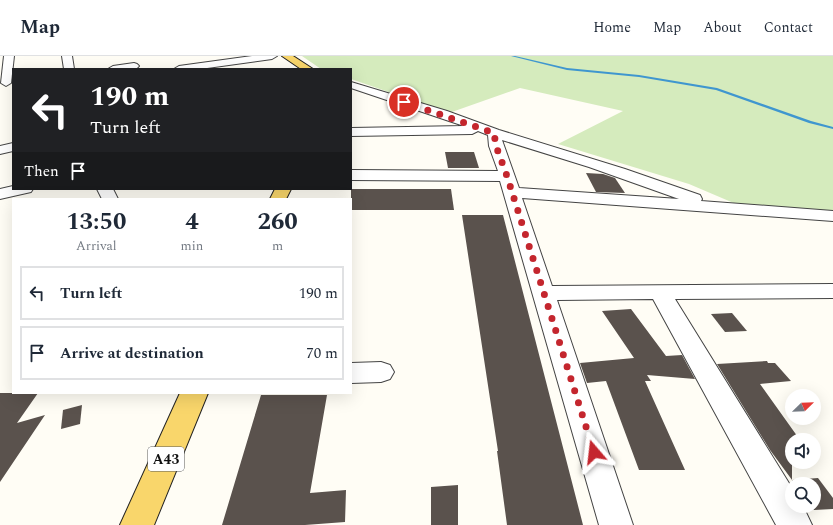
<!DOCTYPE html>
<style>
:root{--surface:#fff;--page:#f2f2f3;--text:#1f2937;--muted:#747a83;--line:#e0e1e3}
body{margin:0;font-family:Spectral,serif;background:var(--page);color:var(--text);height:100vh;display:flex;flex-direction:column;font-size:15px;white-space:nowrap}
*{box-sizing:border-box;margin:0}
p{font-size:13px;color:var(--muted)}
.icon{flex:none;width:22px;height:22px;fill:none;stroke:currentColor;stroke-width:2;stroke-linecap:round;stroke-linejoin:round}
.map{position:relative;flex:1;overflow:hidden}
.details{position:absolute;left:12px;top:142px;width:340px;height:196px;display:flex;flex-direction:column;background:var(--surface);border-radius:0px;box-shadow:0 4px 16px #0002}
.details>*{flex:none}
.banner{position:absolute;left:12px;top:12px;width:340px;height:122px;border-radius:0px;box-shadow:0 4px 16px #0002;background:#202124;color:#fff;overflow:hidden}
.needle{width:26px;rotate:67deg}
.buttons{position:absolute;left:785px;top:333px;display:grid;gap:8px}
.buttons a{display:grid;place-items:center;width:36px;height:36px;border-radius:50%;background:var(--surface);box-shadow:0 4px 16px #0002;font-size:20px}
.pin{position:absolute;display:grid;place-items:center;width:34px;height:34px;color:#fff;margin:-17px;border:2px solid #fff;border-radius:50%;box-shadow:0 1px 4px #0007}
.me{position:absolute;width:44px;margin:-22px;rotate:343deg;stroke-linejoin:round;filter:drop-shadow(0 0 3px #0008)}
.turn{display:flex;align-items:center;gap:14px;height:84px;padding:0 12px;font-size:18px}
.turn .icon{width:52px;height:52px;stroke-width:2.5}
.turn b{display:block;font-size:28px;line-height:34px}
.then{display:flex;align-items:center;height:38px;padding:0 12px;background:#0003;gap:8px;font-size:15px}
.eta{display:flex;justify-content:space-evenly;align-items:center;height:68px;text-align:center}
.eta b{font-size:24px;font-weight:700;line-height:28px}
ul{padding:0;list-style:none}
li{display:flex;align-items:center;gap:12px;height:54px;margin:0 8px 6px;padding:0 4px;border:2px solid var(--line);border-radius:0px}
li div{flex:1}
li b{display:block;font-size:15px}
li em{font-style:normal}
header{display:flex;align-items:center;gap:24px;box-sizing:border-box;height:56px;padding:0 20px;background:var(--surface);border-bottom:1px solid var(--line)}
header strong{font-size:19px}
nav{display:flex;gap:22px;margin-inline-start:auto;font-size:14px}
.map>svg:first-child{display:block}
.green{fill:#d5ebbd}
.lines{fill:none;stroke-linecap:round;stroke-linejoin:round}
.stream{fill:#3f96cf;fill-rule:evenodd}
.building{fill:#5a524d}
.minor-casing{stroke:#444;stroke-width:2}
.major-casing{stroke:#222;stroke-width:2}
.minor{fill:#fff;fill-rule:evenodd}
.major{fill:#f9d66b;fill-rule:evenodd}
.route{stroke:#c4262e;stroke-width:7;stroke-dasharray:0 12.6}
.labels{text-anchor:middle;stroke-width:4;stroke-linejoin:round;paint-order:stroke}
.shield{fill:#fff;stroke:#585858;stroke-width:1}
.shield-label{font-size:14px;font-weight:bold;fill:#111}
</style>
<header>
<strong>Map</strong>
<nav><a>Home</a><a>Map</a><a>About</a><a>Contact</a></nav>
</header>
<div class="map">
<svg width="833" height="469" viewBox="0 0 833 469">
<rect width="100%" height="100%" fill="#fffdf5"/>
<polygon class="green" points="302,0 833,0 833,155 743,151 689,128 558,88 623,55 520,32 449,57 351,23 351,13 321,13"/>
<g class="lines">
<polygon class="stream" points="511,0 515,0 567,12 639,19 717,32 811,65 833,71 833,73 809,67 716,34 639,21 567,14"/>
</g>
<g class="building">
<polygon points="445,96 474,96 479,112 448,112"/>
<polygon points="586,117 603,118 615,122 625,137 596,136"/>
<polygon points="351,133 451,133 454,154 351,154"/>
<polygon points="462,159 503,159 583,469 507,469 497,395 498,395"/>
<polygon points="631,253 666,300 682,299 695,323 647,319 651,325 645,325 685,414 639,414 606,325 587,327 580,307 634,302 602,255"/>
<polygon points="732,257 747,275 725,276 711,258"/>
<polygon points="767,305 768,307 775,307 791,325 760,328 800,384 792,384 792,424 818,422 833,442 833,453 814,454 811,450 814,450 814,428 795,428 770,394 717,308"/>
<polygon points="0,337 38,337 17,367 45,359 0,426"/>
<polygon points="261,339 327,339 310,437 346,434 345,466 305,469 222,469"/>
<polygon points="82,349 80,368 61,373 63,354"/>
<polygon points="458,429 458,469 431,469 431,431"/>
</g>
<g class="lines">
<g class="minor-casing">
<g id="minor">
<polygon points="4,0 14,0 11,27 6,30 1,27"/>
<polygon points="62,0 72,0 74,13 64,13"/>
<polygon points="252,0 277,0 272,3 200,13 174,13 179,10"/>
<polygon points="134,7 137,8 139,10 137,12 108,13 113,10"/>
<path d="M 351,26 L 447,55 L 499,74 L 625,113 L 700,139 L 702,143 L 701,145 L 833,155 L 833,165 L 522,142 L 552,230 L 833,228 L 833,242 L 675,243 L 792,432 L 792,450 L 803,450 L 812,469 L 776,469 L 653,243 L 557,244 L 633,469 L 599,469 L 500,125 L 351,124 L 351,114 L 498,115 L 489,90 L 488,79 L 478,75 L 472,78 L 351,80 L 351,72 L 464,70 L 351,32 ZM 502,84 L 589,111 L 679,143 L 519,132 Z"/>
<polygon points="13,87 13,95 0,98 0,90"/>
<polygon points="13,130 13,133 33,133 31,136 0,143 0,133"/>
<polygon points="97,133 113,133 118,143 102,143"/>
<polygon points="381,306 390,309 394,316 390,323 381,326 351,327 351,307"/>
</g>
</g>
<g class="major-casing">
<g id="major">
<polygon points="282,0 293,0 313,13 301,13"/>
<polygon points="275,133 291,133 286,143 270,143"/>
<polygon points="180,337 208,337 154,469 120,469"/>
</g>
</g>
<use href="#minor" class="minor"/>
<use href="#major" class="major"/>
</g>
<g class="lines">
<polyline class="route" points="404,46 494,77 496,90 507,120 594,396"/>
</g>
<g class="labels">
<rect class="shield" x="148" y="391" width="36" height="24" rx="3"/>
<g class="shield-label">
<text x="166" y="408">A43</text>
</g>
</g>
</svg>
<div class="buttons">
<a><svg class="needle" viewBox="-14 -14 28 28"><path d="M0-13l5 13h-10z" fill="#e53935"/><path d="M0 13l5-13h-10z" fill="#747a83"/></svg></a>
<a><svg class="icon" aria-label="sound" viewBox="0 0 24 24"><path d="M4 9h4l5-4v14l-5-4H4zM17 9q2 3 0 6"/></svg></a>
<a><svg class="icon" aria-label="search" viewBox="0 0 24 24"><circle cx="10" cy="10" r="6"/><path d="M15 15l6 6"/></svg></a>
</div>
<div class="pin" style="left:404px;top:46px;background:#d93025"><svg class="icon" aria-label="arrive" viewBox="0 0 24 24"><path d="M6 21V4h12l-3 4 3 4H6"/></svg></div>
<svg class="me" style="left:594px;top:396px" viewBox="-20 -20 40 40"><path d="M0-17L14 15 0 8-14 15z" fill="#c4262e" stroke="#fff" stroke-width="4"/></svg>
<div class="banner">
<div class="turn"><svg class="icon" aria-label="left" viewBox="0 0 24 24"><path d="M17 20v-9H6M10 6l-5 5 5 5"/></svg><div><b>190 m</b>Turn left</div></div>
<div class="then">Then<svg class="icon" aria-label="arrive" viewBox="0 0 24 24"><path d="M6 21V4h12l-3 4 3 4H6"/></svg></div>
</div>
<section class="details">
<div class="eta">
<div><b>13:50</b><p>Arrival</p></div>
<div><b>4</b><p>min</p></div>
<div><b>260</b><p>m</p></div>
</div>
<ul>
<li><svg class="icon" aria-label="left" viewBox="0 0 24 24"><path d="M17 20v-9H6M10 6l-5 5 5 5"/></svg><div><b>Turn left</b></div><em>190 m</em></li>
<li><svg class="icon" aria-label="arrive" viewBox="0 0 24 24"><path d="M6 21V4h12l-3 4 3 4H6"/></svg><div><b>Arrive at destination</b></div><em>70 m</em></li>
</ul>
</section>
</div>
